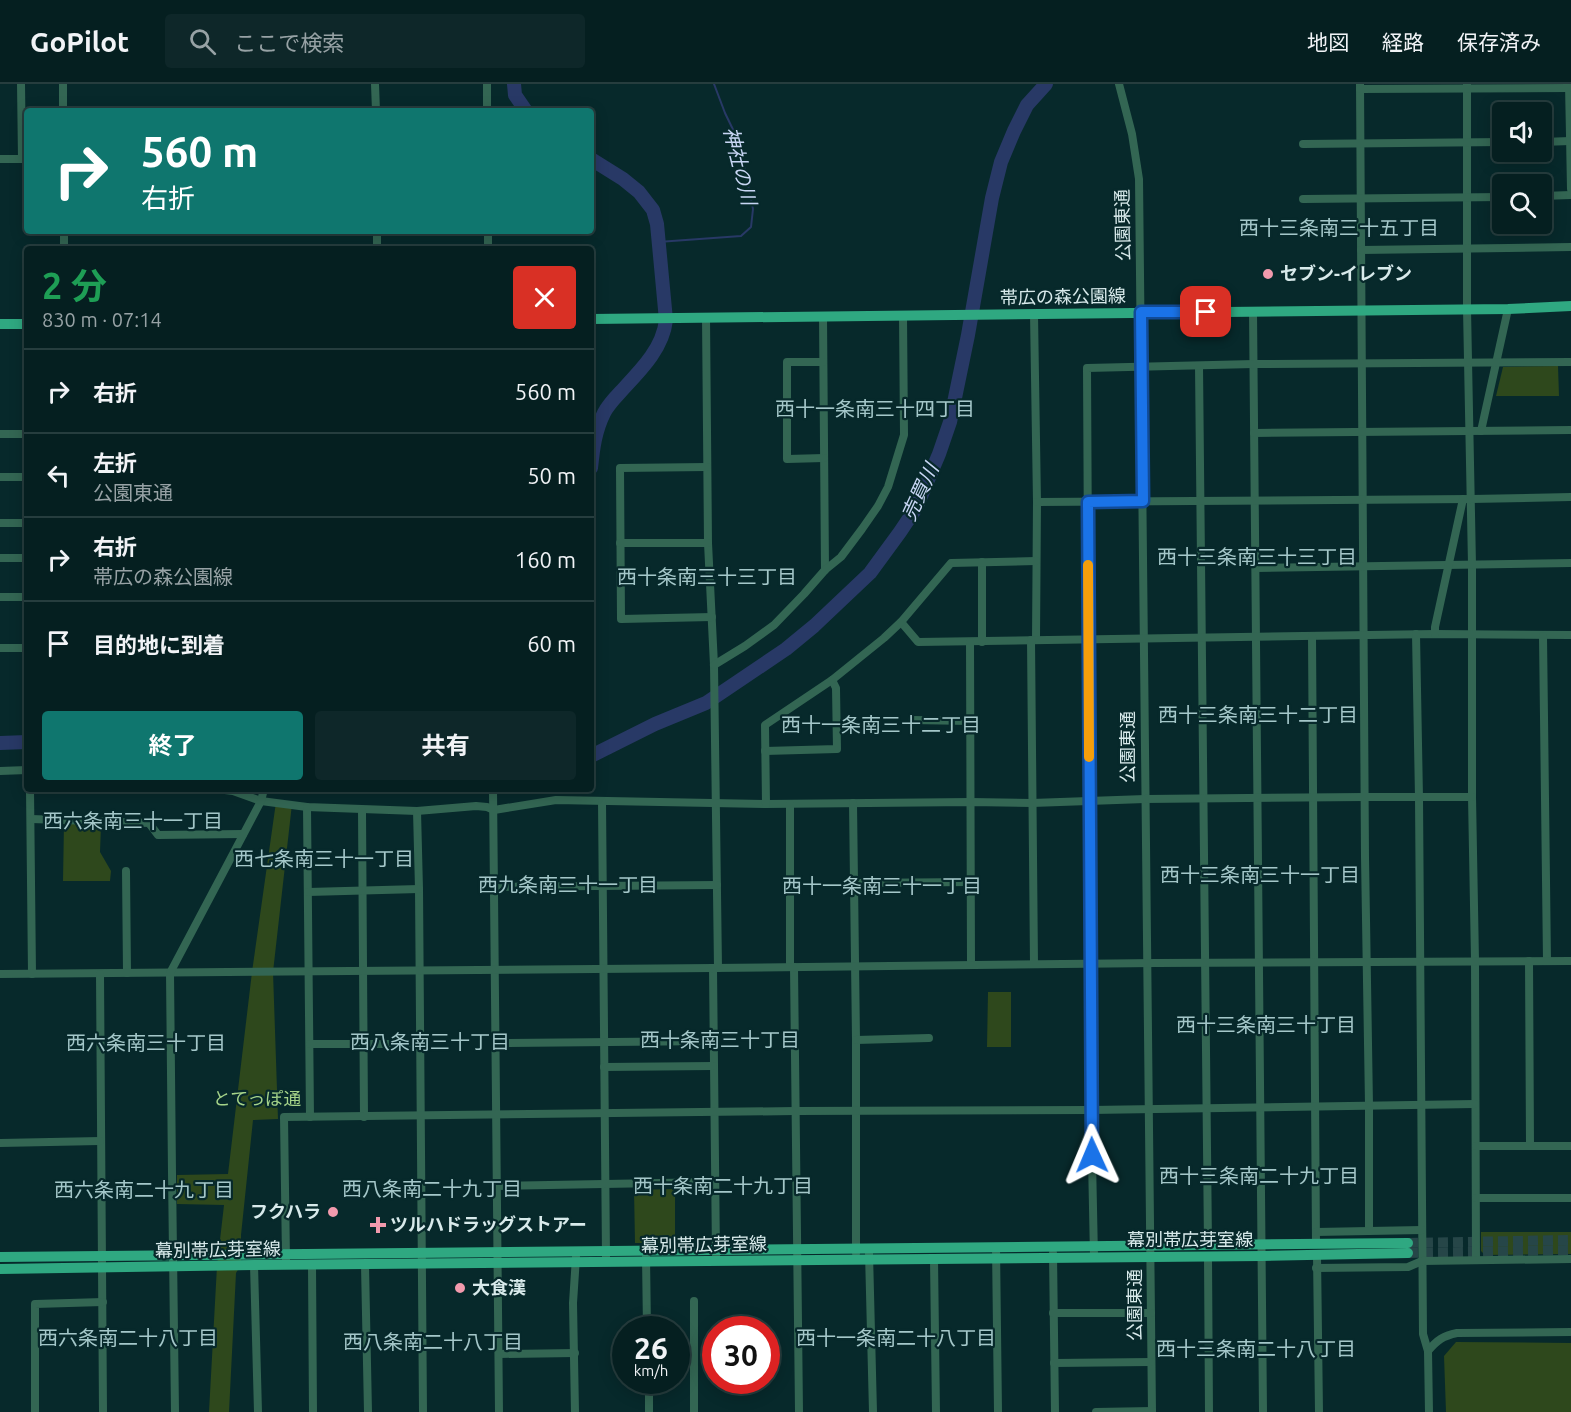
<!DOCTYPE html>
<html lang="ja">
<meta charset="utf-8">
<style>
:root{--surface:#051f20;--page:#0e2729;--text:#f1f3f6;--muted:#97a2a5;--line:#263d3e;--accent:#0f766e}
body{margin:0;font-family:Ubuntu,"Noto Sans JP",sans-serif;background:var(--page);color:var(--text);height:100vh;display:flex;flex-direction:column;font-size:22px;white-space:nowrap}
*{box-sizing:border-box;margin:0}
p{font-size:20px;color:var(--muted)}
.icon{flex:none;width:33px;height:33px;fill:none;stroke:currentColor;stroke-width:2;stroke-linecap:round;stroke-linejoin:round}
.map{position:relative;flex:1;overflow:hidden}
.panel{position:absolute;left:24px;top:162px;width:570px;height:546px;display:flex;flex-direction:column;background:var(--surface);border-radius:6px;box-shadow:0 3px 15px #0003,0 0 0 2px var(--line)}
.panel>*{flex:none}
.guide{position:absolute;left:24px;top:24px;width:570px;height:126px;border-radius:6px;box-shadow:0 3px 15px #0003,0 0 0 2px var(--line);background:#0f766e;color:#fff;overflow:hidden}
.buttons{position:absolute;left:1492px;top:18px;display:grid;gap:12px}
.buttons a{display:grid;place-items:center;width:60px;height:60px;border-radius:6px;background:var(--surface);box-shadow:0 3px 15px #0003,0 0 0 2px var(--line);font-size:30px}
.speed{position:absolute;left:612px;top:1232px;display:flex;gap:12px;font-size:30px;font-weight:700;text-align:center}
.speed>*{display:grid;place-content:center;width:78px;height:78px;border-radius:50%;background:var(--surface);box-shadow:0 3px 15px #0003,0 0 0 2px var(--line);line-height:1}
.speed small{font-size:15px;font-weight:400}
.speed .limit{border:9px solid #d22;background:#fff;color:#111}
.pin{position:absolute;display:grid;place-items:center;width:51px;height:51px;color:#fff;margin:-26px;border-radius:12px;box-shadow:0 3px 9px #0006}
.me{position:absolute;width:66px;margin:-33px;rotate:359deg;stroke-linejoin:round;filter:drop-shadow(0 0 4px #0008)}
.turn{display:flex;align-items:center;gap:21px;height:126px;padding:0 18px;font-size:27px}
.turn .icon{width:78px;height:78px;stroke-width:2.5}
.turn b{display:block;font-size:42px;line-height:51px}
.round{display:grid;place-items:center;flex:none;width:63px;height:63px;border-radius:6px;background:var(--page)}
.overview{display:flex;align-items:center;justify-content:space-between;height:102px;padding:0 18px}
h1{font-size:36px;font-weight:700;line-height:45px;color:#1e9e55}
.button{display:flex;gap:12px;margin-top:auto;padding:12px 18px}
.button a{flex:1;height:69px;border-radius:6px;background:var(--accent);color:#fff;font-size:24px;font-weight:700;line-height:69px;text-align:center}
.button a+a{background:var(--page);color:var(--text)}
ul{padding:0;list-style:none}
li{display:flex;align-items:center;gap:18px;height:84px;padding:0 18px;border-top:2px solid var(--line)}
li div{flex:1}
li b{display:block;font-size:22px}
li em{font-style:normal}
header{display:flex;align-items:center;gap:36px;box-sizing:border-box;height:84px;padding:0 30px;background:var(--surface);border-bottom:2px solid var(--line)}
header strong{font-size:28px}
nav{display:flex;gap:33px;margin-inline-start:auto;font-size:21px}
.search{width:420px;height:54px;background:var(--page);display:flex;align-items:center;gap:15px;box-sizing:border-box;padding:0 21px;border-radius:6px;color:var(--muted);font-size:22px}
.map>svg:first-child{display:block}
.green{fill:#2e481c}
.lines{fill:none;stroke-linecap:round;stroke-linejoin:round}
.stream{stroke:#283966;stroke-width:2}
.river{stroke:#283966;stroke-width:14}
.major-tunnel{stroke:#264648;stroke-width:10;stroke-dasharray:10 5;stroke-linecap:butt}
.minor{stroke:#336653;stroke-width:8}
.major{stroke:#2fa881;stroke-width:10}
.route-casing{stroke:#114b97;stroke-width:15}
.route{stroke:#1a73e8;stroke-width:10}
.slow{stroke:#f59e0b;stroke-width:10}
.poi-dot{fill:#f29aad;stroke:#07292b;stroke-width:2}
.labels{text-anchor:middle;stroke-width:4.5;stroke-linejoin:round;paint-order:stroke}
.street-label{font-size:18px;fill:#d8eaeb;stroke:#07292b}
.poi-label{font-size:18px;font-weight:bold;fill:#d8eaeb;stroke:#07292b;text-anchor:start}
.park-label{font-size:18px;fill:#a5d389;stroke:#07292b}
.water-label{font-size:20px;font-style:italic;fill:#c8d6f4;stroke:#07292b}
.neighbourhood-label{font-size:20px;fill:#a4c7c9;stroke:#07292b}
</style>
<header>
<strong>GoPilot</strong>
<div class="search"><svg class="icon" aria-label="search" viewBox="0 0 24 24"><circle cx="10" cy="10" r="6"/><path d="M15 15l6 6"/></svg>ここで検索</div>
<nav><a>地図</a><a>経路</a><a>保存済み</a></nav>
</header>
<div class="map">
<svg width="1571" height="1328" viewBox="0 0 1571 1328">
<rect width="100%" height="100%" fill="#07292b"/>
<g class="green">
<polygon points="1558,282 1559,312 1496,312 1503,283"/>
<polygon points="276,718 292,720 273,888 278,1035 253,1036 241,1151 241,1181 236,1189 229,1328 209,1328 217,1182 224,1121 177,1120 177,1091 228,1090 252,888"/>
<polygon points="64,739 101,741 100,768 111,787 110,797 63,797"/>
<polygon points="988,908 1011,908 1011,963 987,963"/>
<polygon points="675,1105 675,1159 635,1159 634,1106"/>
<polygon points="1481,1148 1571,1148 1571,1170 1485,1171 1481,1167"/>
<polygon points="1456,1258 1571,1259 1571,1328 1446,1328 1444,1272"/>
</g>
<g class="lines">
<polyline class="stream" points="658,158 741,152 751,143 753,125 739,58 725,29 714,0"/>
<g class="river">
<polyline points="514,0 515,11 526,27"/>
<path d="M 591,75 L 623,95 L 639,108 L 653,126 L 657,140 L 666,236 C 663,263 643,284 625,303 C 618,311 609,319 604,329 C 595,347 593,365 591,384"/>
<polyline points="0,659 27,658"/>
<polyline points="591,672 655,640 706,619 786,565 814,542 870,489 900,448 916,424 939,370 950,338 968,251 992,114 1001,78 1014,47 1027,21 1046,0"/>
</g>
<g class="major-tunnel">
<polyline points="1408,1159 1571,1156"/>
<polyline points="1408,1169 1571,1166"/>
</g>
<g class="minor">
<polyline points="21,0 22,75"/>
<polyline points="63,0 63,27"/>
<polyline points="375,0 376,27"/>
<polyline points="487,0 487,27"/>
<polyline points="1119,0 1132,50 1139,95 1152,1328"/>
<polyline points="1360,0 1365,773 1369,1021 1369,1147"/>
<polyline points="1467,0 1467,225 1472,481 1472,713 1475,876 1476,1176"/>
<polyline points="1569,0 1571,105"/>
<polyline points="1360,5 1569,4"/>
<polyline points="1542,58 1570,57"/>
<polyline points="1303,60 1503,58"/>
<polyline points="0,75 27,75"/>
<polyline points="1542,112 1571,111"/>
<polyline points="1303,115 1503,113"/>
<polyline points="64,147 64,165"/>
<polyline points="377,147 377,165"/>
<polyline points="488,147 488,165"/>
<polyline points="1361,166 1571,163"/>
<polyline points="1253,227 1263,1328"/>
<polyline points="1034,230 1037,418 1036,556"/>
<polyline points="823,232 825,486"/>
<polyline points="706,233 708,459 714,581 718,884"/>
<polyline points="823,278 787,278 787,375 824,374"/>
<polyline points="1199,282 1208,1161"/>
<polyline points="1481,347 1508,225"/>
<polyline points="1254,349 1571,346"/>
<polyline points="0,350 27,350"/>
<polyline points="707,383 620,384 621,535 712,533"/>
<polyline points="0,393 27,393"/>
<polyline points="1037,418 1471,415 1571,413"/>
<polyline points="0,439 27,439"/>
<polyline points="620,459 708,459"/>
<polyline points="0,474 27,474"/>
<polyline points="1256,484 1571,479"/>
<polyline points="0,513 27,513"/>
<polyline points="901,538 918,558 1435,550 1571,551"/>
<polyline points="1416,550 1419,714 1423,1250 1428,1267"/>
<polyline points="1435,550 1435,543 1463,415"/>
<polyline points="1312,552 1316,1160"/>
<polyline points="1543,552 1547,877"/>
<polyline points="1031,556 1034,880"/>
<polyline points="970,558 971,881"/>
<polyline points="982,558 982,478"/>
<polyline points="0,564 27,564"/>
<polyline points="714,581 745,562 774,541 804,510 825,486 841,473 862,445 878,422 888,403 904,351 903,231"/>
<polyline points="912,636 970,637"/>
<polyline points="765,667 837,665 836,604 832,596"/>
<polyline points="0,687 27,686"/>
<polyline points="30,705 32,890"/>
<polyline points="217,705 233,707 261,717 307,723 417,727 476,722 487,723 494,726 556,716 766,720 971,718 1032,719 1145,715 1365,713 1472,713"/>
<polyline points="493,705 499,1328"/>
<polyline points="602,717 606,1173"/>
<polyline points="853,719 856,956 856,1169"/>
<polyline points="766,720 765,641 832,596 884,554 901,538 951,479 1036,477"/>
<polyline points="790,720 790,883"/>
<polyline points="307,723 310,1033"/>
<polyline points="362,726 364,1033"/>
<polyline points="417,727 419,805 423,1328"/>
<polyline points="31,735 149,739 158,751 243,750"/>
<polyline points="126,787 127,889"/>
<polyline points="854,799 971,798"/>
<polyline points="494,803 717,801"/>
<polyline points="308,808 419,805"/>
<polyline points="1529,877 1530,1062"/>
<polyline points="794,883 799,1328"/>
<polyline points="713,884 716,1172"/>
<polyline points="0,890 713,884 1156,879 1571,877"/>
<polyline points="100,890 103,1328"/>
<polyline points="856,956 929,954"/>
<polyline points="496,959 714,957"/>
<polyline points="310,960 419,960"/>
<polyline points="604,983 713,982"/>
<polyline points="0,1059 100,1057"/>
<polyline points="1476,1062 1571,1062"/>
<polyline points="497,1102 714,1098"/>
<polyline points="1476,1114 1571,1114"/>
<polyline points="1316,1148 1422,1146"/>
<polyline points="996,1163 998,1328"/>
<polyline points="869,1169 873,1328"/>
<polyline points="1053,1169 1055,1328"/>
<polyline points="1317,1172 1319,1328"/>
<polyline points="646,1173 647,1245"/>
<polyline points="1094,1173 1091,1026 1087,284 1254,280 1571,278"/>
<polyline points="1208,1173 1209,1328"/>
<polyline points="934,1175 936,1328"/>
<polyline points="286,1176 284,1033 795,1027 1091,1026 1475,1020"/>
<polyline points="254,1181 258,1328"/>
<polyline points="312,1181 313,1328"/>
<polyline points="365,1181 368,1328"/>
<polyline points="1316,1184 1408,1183 1422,1177 1571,1175"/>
<polyline points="694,1217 694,1328"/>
<polyline points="1053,1229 1151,1229"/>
<polyline points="499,1270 575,1269"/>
<polyline points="1054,1279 1151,1278"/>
<polyline points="649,1296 649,1328"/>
<polyline points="35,1328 35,1220 103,1218"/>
<polyline points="175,1328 172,1089 170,889 261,717 264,705"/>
<polyline points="575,1328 573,1219 576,1173"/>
<polyline points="1096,1328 1152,1327"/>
<path d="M 1429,1328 L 1428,1267 C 1437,1256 1443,1252 1457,1249 L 1571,1248"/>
</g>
<g class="major">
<polyline points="591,235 1508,225 1571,222"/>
<polyline points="0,240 27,240"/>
<polyline points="0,1173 1408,1159"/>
<polyline points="0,1185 254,1181 1262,1172 1408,1169"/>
</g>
</g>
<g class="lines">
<g class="route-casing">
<polyline id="route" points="1092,1071 1088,418 1143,417 1141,228 1206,228"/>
</g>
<use href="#route" class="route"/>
<polyline class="slow" points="1088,481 1089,673"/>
</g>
<g class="poi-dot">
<circle cx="1268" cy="190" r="6"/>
<circle cx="333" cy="1128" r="6"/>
<path d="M375 1132h6v6h6v6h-6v6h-6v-6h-6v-6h6z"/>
<circle cx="460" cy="1204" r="6"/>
</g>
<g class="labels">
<g class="street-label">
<text transform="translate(1123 141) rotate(-91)" y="6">公園東通</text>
<text transform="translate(1063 213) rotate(-1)" y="6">帯広の森公園線</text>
<text transform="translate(1128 663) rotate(-90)" y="6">公園東通</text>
<text x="1190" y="1162">幕別帯広芽室線</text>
<text transform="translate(704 1161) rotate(-1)" y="6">幕別帯広芽室線</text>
<text transform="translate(218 1166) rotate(-1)" y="6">幕別帯広芽室線</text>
<text transform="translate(1135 1221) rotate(-90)" y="6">公園東通</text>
</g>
<g class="poi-label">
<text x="1280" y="196">セブン-イレブン</text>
<text x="321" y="1134" text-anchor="end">フクハラ</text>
<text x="390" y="1147">ツルハドラッグストアー</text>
<text x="472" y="1210">大食漢</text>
</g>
<g class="park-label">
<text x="257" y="1021">とてっぽ通</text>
</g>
<g class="water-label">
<text transform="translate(740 82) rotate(76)" y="7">神社の川</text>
<text transform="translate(920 408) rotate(-65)" y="7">売買川</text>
</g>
<g class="neighbourhood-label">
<text x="1339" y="151">西十三条南三十五丁目</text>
<text x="875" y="332">西十一条南三十四丁目</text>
<text x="1257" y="480">西十三条南三十三丁目</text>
<text x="707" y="500">西十条南三十三丁目</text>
<text x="1258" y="638">西十三条南三十二丁目</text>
<text x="881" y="648">西十一条南三十二丁目</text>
<text x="133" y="744">西六条南三十一丁目</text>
<text x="324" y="782">西七条南三十一丁目</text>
<text x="1260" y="798">西十三条南三十一丁目</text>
<text x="568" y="808">西九条南三十一丁目</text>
<text x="882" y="809">西十一条南三十一丁目</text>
<text x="1266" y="948">西十三条南三十丁目</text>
<text x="720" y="963">西十条南三十丁目</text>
<text x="430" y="965">西八条南三十丁目</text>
<text x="146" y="966">西六条南三十丁目</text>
<text x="1259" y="1099">西十三条南二十九丁目</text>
<text x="723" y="1109">西十条南二十九丁目</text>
<text x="432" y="1112">西八条南二十九丁目</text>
<text x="144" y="1113">西六条南二十九丁目</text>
<text x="128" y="1261">西六条南二十八丁目</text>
<text x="896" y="1261">西十一条南二十八丁目</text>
<text x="433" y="1265">西八条南二十八丁目</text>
<text x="1256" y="1272">西十三条南二十八丁目</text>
</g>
</g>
</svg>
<div class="buttons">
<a><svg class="icon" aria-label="sound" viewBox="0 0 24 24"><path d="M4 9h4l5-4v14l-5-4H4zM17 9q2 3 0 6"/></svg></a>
<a><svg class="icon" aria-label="search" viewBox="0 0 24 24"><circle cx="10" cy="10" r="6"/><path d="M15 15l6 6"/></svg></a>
</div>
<div class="speed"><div>26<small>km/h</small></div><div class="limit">30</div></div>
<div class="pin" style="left:1206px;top:228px;background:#d93025"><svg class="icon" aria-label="arrive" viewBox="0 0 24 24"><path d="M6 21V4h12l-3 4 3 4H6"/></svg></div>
<svg class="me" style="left:1092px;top:1071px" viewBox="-20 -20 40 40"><path d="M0-17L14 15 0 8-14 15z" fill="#1a73e8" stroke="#fff" stroke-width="4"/></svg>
<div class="guide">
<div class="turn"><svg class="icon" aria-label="right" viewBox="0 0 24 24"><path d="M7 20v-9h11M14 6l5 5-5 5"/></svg><div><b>560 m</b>右折</div></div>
</div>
<section class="panel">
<div class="overview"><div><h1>2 分</h1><p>830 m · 07:14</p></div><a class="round" style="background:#d93025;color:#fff"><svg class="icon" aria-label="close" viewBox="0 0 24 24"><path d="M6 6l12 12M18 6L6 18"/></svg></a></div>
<ul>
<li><svg class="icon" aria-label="right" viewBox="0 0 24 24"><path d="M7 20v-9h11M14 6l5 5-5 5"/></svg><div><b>右折</b></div><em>560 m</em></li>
<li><svg class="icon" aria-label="left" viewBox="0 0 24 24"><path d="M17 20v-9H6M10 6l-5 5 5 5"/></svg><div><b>左折</b><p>公園東通</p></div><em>50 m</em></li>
<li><svg class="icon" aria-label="right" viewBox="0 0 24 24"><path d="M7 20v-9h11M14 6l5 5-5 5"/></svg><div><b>右折</b><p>帯広の森公園線</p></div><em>160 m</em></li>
<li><svg class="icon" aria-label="arrive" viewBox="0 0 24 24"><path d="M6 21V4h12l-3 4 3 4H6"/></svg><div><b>目的地に到着</b></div><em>60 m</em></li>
</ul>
<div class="button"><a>終了</a><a>共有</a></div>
</section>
</div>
